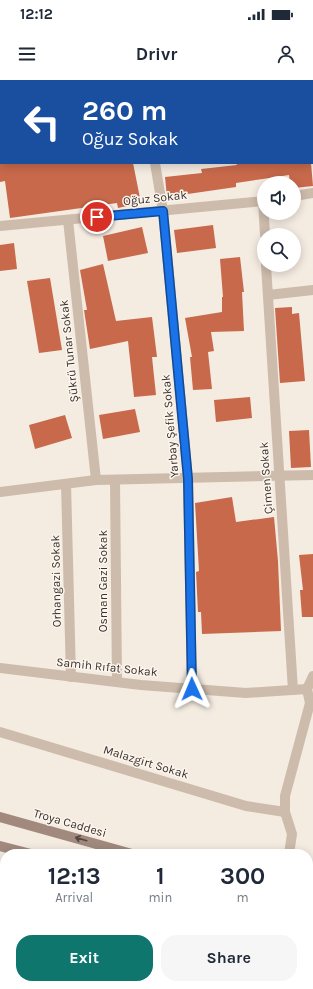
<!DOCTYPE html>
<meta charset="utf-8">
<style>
:root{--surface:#fff;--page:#f6f6f7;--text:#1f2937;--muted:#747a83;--accent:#0f766e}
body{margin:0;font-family:Karla,sans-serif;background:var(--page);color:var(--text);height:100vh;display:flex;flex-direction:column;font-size:15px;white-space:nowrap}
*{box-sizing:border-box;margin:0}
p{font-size:13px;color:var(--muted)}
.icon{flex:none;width:22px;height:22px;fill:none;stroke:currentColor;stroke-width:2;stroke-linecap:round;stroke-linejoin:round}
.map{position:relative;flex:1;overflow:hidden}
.sheet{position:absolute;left:0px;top:769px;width:313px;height:140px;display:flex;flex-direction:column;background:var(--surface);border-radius:16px 16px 0 0;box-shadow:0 2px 10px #0003}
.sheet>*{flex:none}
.hud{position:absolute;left:0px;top:0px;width:313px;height:84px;box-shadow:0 2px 10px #0003;background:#1a4fa0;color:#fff;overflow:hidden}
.controls{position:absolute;left:257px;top:96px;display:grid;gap:8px}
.controls a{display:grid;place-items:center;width:44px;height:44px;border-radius:50%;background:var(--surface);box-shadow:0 2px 10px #0003;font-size:20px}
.pin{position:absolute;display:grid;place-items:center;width:34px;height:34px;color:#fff;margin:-17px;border:2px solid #fff;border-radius:50%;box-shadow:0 1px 4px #0007}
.me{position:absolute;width:44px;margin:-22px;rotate:359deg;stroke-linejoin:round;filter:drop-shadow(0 0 3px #0008)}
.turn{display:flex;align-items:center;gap:14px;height:84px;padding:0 16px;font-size:18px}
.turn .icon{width:52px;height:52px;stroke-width:2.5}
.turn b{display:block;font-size:28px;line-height:34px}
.eta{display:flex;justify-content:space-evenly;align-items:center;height:68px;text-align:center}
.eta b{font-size:24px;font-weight:700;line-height:28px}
.primary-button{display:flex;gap:8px;margin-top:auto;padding:8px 16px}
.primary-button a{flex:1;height:46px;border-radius:16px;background:var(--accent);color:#fff;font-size:16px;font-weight:700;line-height:46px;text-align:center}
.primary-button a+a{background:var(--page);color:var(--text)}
.status{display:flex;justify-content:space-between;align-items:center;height:28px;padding:0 20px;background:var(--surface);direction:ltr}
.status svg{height:11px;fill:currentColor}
header{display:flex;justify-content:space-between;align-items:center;height:52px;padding:0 16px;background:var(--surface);font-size:18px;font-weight:700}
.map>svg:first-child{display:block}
.building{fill:#c8694b}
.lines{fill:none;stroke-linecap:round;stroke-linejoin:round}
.minor{stroke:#cdbbac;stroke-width:10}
.secondary{stroke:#a18a7d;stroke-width:10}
.oneway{stroke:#544640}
.route-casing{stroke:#114b97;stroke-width:10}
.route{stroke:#1a73e8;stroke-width:7}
.labels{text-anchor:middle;stroke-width:3;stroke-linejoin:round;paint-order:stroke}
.street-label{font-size:12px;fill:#3b302b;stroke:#fbf5ee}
</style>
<div class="status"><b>12:12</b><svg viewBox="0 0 49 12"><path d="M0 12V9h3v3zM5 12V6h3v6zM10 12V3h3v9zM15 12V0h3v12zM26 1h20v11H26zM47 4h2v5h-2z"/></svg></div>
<header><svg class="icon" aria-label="menu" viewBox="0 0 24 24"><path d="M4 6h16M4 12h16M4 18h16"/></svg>Drivr<svg class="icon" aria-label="person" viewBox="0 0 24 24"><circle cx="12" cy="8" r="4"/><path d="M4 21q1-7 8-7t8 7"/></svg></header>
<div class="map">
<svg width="313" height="909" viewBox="0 0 313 909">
<rect width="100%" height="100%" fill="#f4ebe1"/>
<g class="building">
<polygon points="0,83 133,83 141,123 118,128 117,123 10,138 5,101 0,102"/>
<polygon points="236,83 311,83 313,106 294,108 294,103 290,103 289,95 236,103 236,107 167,117 165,97 202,93 201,89 237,85"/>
<polygon points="213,145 216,168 177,173 174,150"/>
<polygon points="142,147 148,173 108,181 103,156"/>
<polygon points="14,163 17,189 0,191 0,165"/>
<polygon points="240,177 244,212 242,212 244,251 211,252 214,271 208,272 212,309 193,310 190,277 192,277 185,238 222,232 222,217 223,217 220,179"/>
<polygon points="103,184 116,241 152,237 157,277 152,277 156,315 134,317 128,261 90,269 84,230 87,230 80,190"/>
<polygon points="50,198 62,270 39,273 27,201"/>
<polygon points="292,227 292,234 299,233 305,301 280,303 275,228"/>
<polygon points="250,317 252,338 216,342 214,320"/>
<polygon points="135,329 140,352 103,359 99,335"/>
<polygon points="65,335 72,358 35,369 29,345"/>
<polygon points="309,350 311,387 291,388 289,351"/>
<polygon points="232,417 236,442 274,437 278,481 281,551 202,554 201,532 198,532 196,492 199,491 195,423"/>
<polygon points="313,474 313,537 302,537 300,510 303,510 299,475"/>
</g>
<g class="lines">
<g class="minor">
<polyline points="53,0 53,1"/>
<polyline points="263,0 263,1"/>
<polyline points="155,83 163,131 188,399 192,609"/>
<polyline points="294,116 313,113"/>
<polyline points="263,121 265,155"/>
<polyline points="68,140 96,400"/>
<polyline points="0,146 264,121"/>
<polyline points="266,185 293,610"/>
<polyline points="268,215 313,210"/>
<polyline points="115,400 117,602"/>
<polyline points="66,404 71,597"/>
<polyline points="0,412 96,400 313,395"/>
<polyline points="0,588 141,605 246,613 307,609"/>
<polyline points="0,652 246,726 285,732"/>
<polyline points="289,774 292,754 285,732 285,716 310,623 307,609 313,596"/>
<polyline points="0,876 5,877"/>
<polyline points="89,909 90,904"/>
</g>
<g class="secondary">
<polyline points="312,3 313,3"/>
<polyline points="312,17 313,17"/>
<polyline points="0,40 1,40"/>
<polyline points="0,52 1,52"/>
<polyline points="0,737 132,774"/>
<polyline points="0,766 31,774"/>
<polyline points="308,825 313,826"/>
<polyline points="308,853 313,854"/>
</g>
</g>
<defs><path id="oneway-shaft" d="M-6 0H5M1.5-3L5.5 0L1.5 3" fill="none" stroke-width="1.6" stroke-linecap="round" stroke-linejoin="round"/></defs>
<use class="oneway" href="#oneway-shaft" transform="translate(81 759) rotate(-164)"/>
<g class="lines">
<g class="route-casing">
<polyline id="route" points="97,137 163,131 188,399 192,609"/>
</g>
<use href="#route" class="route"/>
</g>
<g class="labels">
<g class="street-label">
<text transform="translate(155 118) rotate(-6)" y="4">Oğuz Sokak</text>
<text transform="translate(69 271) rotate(-96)" y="4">Şükrü Tunar Sokak</text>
<text transform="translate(170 346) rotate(-95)" y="4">Yarbay Şefik Sokak</text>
<text transform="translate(266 398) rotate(-94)" y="4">Çimen Sokak</text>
<text transform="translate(56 501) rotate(-91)" y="4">Orhangazi Sokak</text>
<text transform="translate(103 501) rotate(-90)" y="4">Osman Gazi Sokak</text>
<text transform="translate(107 587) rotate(6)" y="4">Samih Rıfat Sokak</text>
<text transform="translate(146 682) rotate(17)" y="4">Malazgirt Sokak</text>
<text transform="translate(70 743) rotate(16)" y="4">Troya Caddesi</text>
</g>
</g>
</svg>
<div class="controls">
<a><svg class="icon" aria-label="sound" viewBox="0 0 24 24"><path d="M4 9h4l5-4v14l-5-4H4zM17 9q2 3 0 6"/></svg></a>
<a><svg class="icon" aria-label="search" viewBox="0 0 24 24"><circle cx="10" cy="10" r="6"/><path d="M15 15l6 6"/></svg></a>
</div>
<div class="pin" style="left:97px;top:137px;background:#d93025"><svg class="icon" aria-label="arrive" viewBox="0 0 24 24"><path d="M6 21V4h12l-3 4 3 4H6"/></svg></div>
<svg class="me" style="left:192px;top:609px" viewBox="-20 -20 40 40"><path d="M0-17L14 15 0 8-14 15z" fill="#1a73e8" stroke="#fff" stroke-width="4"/></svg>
<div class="hud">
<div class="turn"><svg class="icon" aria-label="left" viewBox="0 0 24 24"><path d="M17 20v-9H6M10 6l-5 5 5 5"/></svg><div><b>260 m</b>Oğuz Sokak</div></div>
</div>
<section class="sheet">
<div class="eta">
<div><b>12:13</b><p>Arrival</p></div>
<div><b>1</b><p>min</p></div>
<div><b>300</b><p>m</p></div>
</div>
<div class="primary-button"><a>Exit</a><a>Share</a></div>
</section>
</div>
